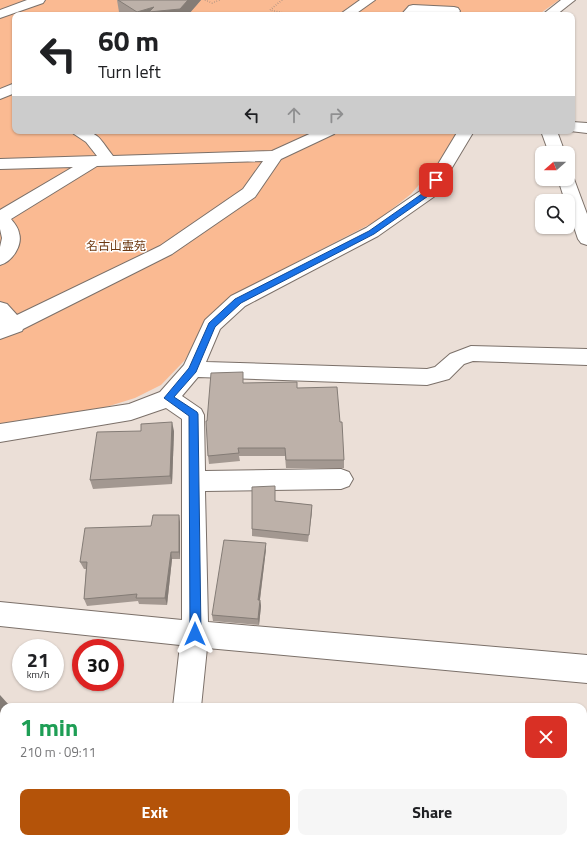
<!DOCTYPE html>
<meta charset="utf-8">
<style>
:root{--surface:#fff;--page:#f6f6f6;--text:#202124;--muted:#757577;--accent:#b45309}
body{margin:0;font-family:"Titillium Web","Noto Sans JP",sans-serif;background:var(--page);color:var(--text);height:100vh;display:flex;flex-direction:column;font-size:15px;white-space:nowrap}
*{box-sizing:border-box;margin:0}
p{font-size:13px;color:var(--muted)}
.icon{flex:none;width:22px;height:22px;fill:none;stroke:currentColor;stroke-width:2;stroke-linecap:round;stroke-linejoin:round}
.map{position:relative;flex:1;overflow:hidden}
.panel{position:absolute;left:0px;top:703px;width:587px;height:140px;display:flex;flex-direction:column;background:var(--surface);border-radius:12px 12px 0 0;box-shadow:0 1px 3px #0004}
.panel>*{flex:none}
.banner{position:absolute;left:12px;top:12px;width:563px;height:122px;border-radius:8px;box-shadow:0 1px 3px #0004;background:#fff;color:var(--text);overflow:hidden}
.needle{width:26px;rotate:249deg}
.tools{position:absolute;left:535px;top:146px;display:grid;gap:8px}
.tools a{display:grid;place-items:center;width:40px;height:40px;border-radius:8px;background:var(--surface);box-shadow:0 1px 3px #0004;font-size:20px}
.speed{position:absolute;left:12px;top:639px;display:flex;gap:8px;font-size:20px;font-weight:700;text-align:center}
.speed>*{display:grid;place-content:center;width:52px;height:52px;border-radius:50%;background:var(--surface);box-shadow:0 1px 3px #0004;line-height:1}
.speed small{font-size:10px;font-weight:400}
.speed .limit{border:6px solid #d22;background:#fff;color:#111}
.pin{position:absolute;display:grid;place-items:center;width:34px;height:34px;color:#fff;margin:-17px;border-radius:8px;box-shadow:0 2px 6px #0006}
.me{position:absolute;width:44px;margin:-22px;rotate:0deg;stroke-linejoin:round;filter:drop-shadow(0 0 3px #0008)}
.turn{display:flex;align-items:center;gap:14px;height:84px;padding:0 20px;font-size:18px}
.turn .icon{width:52px;height:52px;stroke-width:2.5}
.turn b{display:block;font-size:28px;line-height:34px}
.lanes{display:flex;align-items:center;height:38px;padding:0 20px;background:#0003;justify-content:center;gap:20px;direction:ltr}
.lanes .off{opacity:.35}
.round{display:grid;place-items:center;flex:none;width:42px;height:42px;border-radius:8px;background:var(--page)}
.overview{display:flex;align-items:center;justify-content:space-between;height:68px;padding:0 20px}
h1{font-size:24px;font-weight:700;line-height:30px;color:#1e9e55}
.action{display:flex;gap:8px;margin-top:auto;padding:8px 20px}
.action a{flex:1;height:46px;border-radius:8px;background:var(--accent);color:#fff;font-size:16px;font-weight:700;line-height:46px;text-align:center}
.action a+a{background:var(--page);color:var(--text)}
.map>svg:first-child{display:block}
.green{fill:#faba92}
.lines{fill:none;stroke-linecap:round;stroke-linejoin:round}
.minor-casing{stroke:#7b7069;stroke-width:2}
.path{stroke:#887f7a;stroke-width:1.5;stroke-dasharray:0.5 2;stroke-linecap:butt}
.minor{fill:#fff;fill-rule:evenodd}
.wall{fill:#a39891}
.shaded-wall{fill:#847c76}
.building{fill:#bdb1a9;stroke:#847c76}
.route{fill:#1a73e8;stroke:#114b97}
.labels{text-anchor:middle;stroke-width:3;stroke-linejoin:round;paint-order:stroke}
.park-label{font-size:12px;fill:#6d3811;stroke:#fff}
</style>
<div class="map">
<svg width="587" height="843" viewBox="0 0 587 843">
<rect width="100%" height="100%" fill="#ebdfd7"/>
<polygon class="green" points="0,0 559,0 538,15 15,15 15,131 461,131 452,147 411,194 378,220 295,263 208,316 185,360 161,385 135,398 90,412 15,421 0,426"/>
<g class="lines">
<g class="minor-casing">
<g id="minor">
<polygon points="27,0 45,0 43,3 0,18 0,10"/>
<polygon points="360,0 375,0 354,15 339,15"/>
<polygon points="561,0 575,0 556,15 542,15"/>
<polygon points="413,5 454,7 458,8 460,11 458,14 454,15 416,13 414,15 401,15 409,6"/>
<polygon points="15,83 15,93 0,99 0,89"/>
<polygon points="572,122 587,123 587,133 570,131 572,131"/>
<path d="M 71,131 C 99,131 97,135 113,156 L 272,151 L 316,131 L 337,131 L 334,134 L 281,159 L 255,197 L 172,254 L 23,329 L 22,331 L 0,339 L 0,302 L 7,304 L 17,315 L 160,246 L 243,189 L 263,161 L 97,166 L 11,219 C 14,223 18,227 19,233 C 23,245 12,262 0,265 L 0,247 L 2,238 L 0,229 L 0,210 L 73,167 L 0,169 L 0,159 L 97,156 L 86,142 L 74,134 Z"/>
<polygon points="458,131 474,131 435,196 378,236 245,306 220,329 206,362 427,369 435,367 450,354 471,346 587,349 587,365 473,361 464,364 449,379 427,385 198,377 182,396 201,409 204,415 205,471 341,469 349,472 353,479 349,486 341,489 205,491 208,622 587,655 587,683 207,648 201,707 173,707 180,645 0,626 0,602 182,620 182,419 166,408 131,420 0,442 0,424 129,404 160,392 184,365 205,320 231,296 366,228 423,189"/>
<polygon points="541,131 557,131 565,153 549,153"/>
<polygon points="568,175 572,175 574,179 587,214 587,245 581,243 578,239 568,209 568,201 565,201 558,179 568,179"/>
<polygon points="156,839 188,839 187,843 155,843"/>
</g>
</g>
<g class="path">
<polyline points="205,0 212,3 220,0"/>
<polyline points="282,0 270,10 293,15"/>
</g>
<use href="#minor" class="minor"/>
</g>
<g class="wall">
<polygon points="117,0 201,0 188,15 123,15 119,12"/>
<polygon points="244,383 297,388 340,422 344,460 344,468 286,468 285,456 239,456 240,461 209,464 208,456 207,421"/>
<polygon points="174,431 172,484 93,489 90,480"/>
<polygon points="275,501 312,505 308,542 252,536 252,529"/>
<polygon points="180,522 180,559 172,559 167,605 139,604 138,601 87,606 84,599 86,569 84,569 80,562"/>
<polygon points="266,549 260,600 261,606 259,625 213,621 212,615"/>
</g>
<g class="shaded-wall">
<polygon points="188,0 201,0 188,15 137,15 137,12 154,7"/>
<polygon points="172,422 174,431 172,484 170,476"/>
<polygon points="312,505 312,512 308,542 309,535"/>
<polygon points="179,515 180,522 180,559 179,552"/>
<polygon points="266,543 266,549 259,606 258,600"/>
<polygon points="171,552 172,559 167,605 165,598"/>
<polygon points="260,600 261,606 259,625 258,619"/>
<polygon points="0,695 9,705 9,707 4,707 4,723 0,737"/>
<polygon points="121,839 129,839 128,843 120,843"/>
</g>
<g class="building">
<polygon points="118,0 188,0 180,9 149,12 154,7 137,12"/>
<polygon points="243,372 243,383 297,382 297,388 337,387 340,422 342,422 344,460 286,460 285,448 238,448 239,453 208,456 206,421 207,421 211,373"/>
<polygon points="172,422 170,476 90,480 97,432 141,431 141,424"/>
<polygon points="275,486 275,501 312,505 309,535 252,529 252,487"/>
<polygon points="153,515 179,515 179,552 171,552 165,598 136,598 137,594 84,599 87,562 80,562 85,528 151,526"/>
<polygon points="224,540 266,543 258,600 260,600 258,619 212,615"/>
<polygon points="31,839 121,839 120,843 30,843"/>
</g>
<polygon class="route" points="436,178 440,180 431,194 374,234 241,303 215,327 196,372 174,397 197,412 198,414 201,634 199,638 195,640 191,638 190,634 189,416 164,398 189,368 209,323 235,299 369,231 426,191 434,179"/>
<g class="labels">
<g class="park-label">
<text x="116" y="250">名古山霊苑</text>
</g>
</g>
</svg>
<div class="tools">
<a><svg class="needle" viewBox="-14 -14 28 28"><path d="M0-13l5 13h-10z" fill="#e53935"/><path d="M0 13l5-13h-10z" fill="#757577"/></svg></a>
<a><svg class="icon" aria-label="search" viewBox="0 0 24 24"><circle cx="10" cy="10" r="6"/><path d="M15 15l6 6"/></svg></a>
</div>
<div class="speed"><div>21<small>km/h</small></div><div class="limit">30</div></div>
<div class="pin" style="left:436px;top:180px;background:#d93025"><svg class="icon" aria-label="arrive" viewBox="0 0 24 24"><path d="M6 21V4h12l-3 4 3 4H6"/></svg></div>
<svg class="me" style="left:195px;top:634px" viewBox="-20 -20 40 40"><path d="M0-17L14 15 0 8-14 15z" fill="#1a73e8" stroke="#fff" stroke-width="4"/></svg>
<div class="banner">
<div class="turn"><svg class="icon" aria-label="left" viewBox="0 0 24 24"><path d="M17 20v-9H6M10 6l-5 5 5 5"/></svg><div><b>60 m</b>Turn left</div></div>
<div class="lanes"><svg class="icon" aria-label="left" viewBox="0 0 24 24"><path d="M17 20v-9H6M10 6l-5 5 5 5"/></svg><svg class="icon off" aria-label="ahead" viewBox="0 0 24 24"><path d="M12 20V5M6 11l6-6 6 6"/></svg><svg class="icon off" aria-label="right" viewBox="0 0 24 24"><path d="M7 20v-9h11M14 6l5 5-5 5"/></svg></div>
</div>
<section class="panel">
<div class="overview"><div><h1>1 min</h1><p>210 m · 09:11</p></div><a class="round" style="background:#d93025;color:#fff"><svg class="icon" aria-label="close" viewBox="0 0 24 24"><path d="M6 6l12 12M18 6L6 18"/></svg></a></div>
<div class="action"><a>Exit</a><a>Share</a></div>
</section>
</div>
